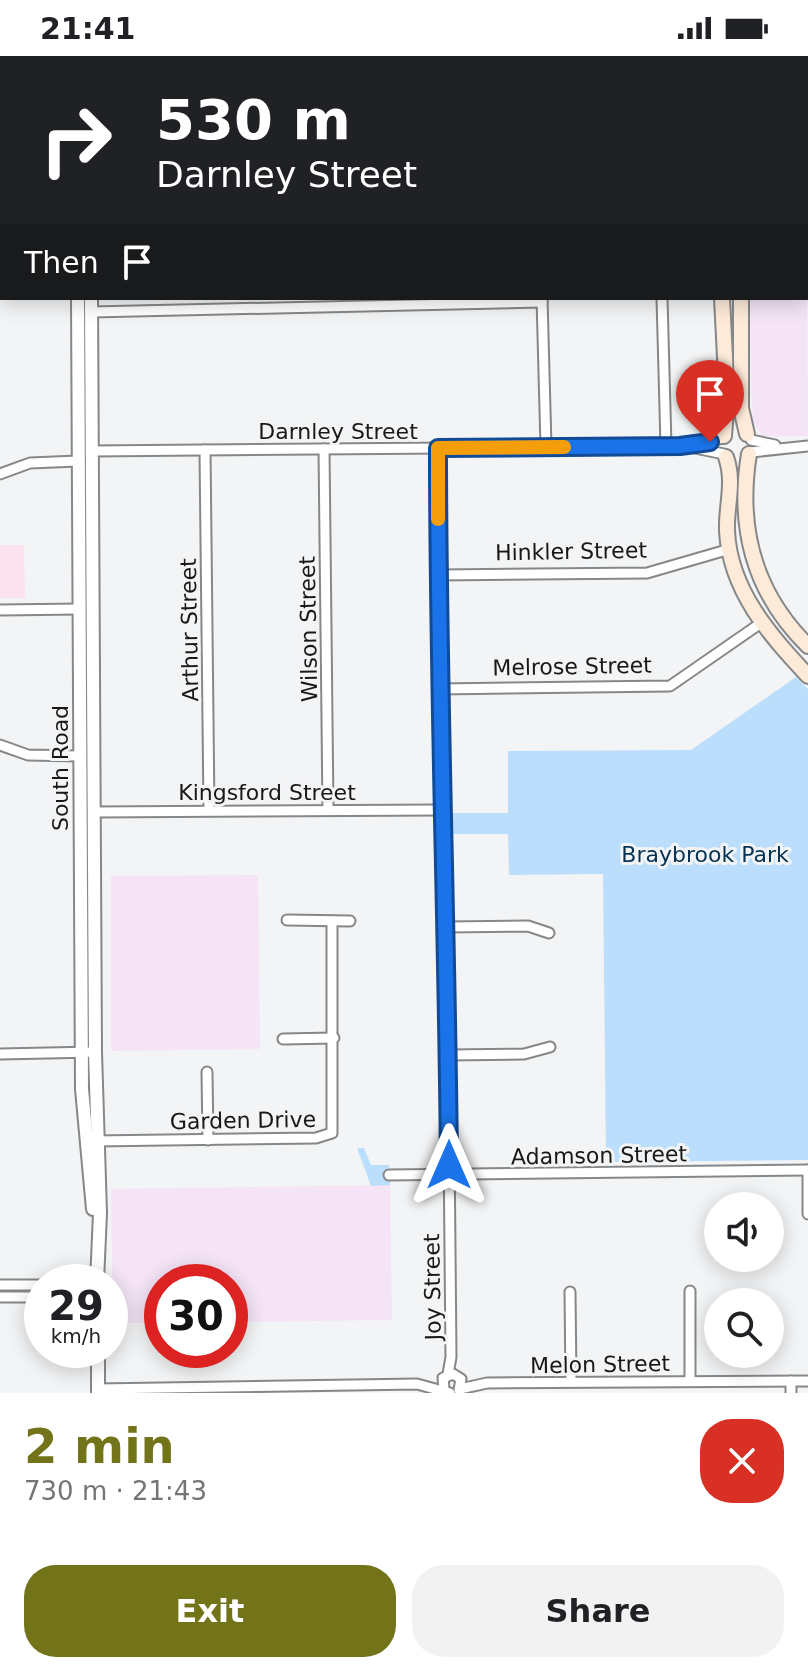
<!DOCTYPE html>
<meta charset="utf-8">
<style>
:root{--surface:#fff;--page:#f2f2f2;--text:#202124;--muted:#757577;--accent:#73741a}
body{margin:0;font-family:"DejaVu Sans",sans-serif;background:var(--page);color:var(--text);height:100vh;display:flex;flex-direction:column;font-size:30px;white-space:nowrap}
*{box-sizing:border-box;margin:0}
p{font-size:26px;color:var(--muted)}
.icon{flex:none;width:44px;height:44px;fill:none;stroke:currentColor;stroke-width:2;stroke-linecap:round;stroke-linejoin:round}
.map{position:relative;height:1337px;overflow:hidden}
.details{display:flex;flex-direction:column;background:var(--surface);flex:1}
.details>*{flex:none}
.guide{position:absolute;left:0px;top:0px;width:808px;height:244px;box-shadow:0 4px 20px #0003;background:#202124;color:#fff;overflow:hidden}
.tools{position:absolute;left:704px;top:1136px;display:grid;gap:16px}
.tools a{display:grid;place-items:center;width:80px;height:80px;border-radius:50%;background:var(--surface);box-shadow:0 4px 20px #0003;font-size:40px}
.speed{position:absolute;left:24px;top:1208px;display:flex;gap:16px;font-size:40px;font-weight:700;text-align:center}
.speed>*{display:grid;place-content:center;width:104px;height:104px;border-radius:50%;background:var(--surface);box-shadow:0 4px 20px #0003;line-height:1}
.speed small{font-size:20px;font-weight:400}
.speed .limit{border:12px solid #d22;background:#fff;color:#111}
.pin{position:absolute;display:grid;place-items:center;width:68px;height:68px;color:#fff;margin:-82px -34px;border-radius:50% 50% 50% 0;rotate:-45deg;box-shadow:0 0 8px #0007}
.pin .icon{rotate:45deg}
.me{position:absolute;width:88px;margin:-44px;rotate:0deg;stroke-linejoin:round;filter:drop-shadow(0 0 6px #0008)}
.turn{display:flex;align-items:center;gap:28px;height:168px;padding:0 24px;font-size:36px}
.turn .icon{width:104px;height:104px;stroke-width:2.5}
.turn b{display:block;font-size:56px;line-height:68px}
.then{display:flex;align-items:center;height:76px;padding:0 24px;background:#0003;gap:16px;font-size:30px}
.round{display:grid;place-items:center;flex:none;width:84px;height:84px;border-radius:32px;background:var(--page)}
.overview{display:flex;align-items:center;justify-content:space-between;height:136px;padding:0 24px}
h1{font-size:48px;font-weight:700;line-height:60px;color:var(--accent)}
.action{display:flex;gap:16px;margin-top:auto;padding:16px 24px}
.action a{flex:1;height:92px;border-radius:32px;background:var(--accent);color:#fff;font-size:32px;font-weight:700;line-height:92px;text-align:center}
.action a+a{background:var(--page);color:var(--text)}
.status{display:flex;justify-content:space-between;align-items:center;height:56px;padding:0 40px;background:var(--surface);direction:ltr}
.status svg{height:22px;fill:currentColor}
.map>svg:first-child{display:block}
.commercial{fill:#fbe3ee}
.education{fill:#f4e4f6}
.green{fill:#bcdefd}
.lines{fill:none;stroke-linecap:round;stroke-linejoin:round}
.minor-casing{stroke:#868788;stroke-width:13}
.tertiary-casing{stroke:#868788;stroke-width:16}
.secondary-casing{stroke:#868788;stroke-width:18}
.minor{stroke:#fff;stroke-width:9}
.tertiary{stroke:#fff;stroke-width:12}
.secondary{stroke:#fdead9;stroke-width:14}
.route-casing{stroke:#114b97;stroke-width:20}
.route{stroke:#1a73e8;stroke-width:14}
.slow{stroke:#f59e0b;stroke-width:14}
.labels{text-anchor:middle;stroke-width:6;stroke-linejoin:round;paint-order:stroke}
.street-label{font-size:22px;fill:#181818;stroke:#f3f4f5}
.park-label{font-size:22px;fill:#063354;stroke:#f3f4f5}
</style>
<div class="status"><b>21:41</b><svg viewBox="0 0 49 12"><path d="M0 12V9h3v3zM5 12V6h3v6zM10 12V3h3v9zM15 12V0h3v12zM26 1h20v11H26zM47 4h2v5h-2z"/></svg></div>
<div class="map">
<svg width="808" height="1337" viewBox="0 0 808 1337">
<rect width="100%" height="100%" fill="#f3f4f5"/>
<polygon class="commercial" points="0,489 24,489 25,542 0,542"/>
<g class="education">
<polygon points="806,76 808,380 762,380 753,366 748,242 806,242"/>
<polygon points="258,819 260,993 111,995 111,820"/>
<polygon points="390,1129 392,1264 230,1266 230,1226 162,1226 162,1267 113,1267 111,1133"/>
</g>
<g class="green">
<polygon points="796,621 808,633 808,1104 606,1106 603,818 509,819 508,778 453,778 452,757 508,757 508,695 691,694"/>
<polygon points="357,1092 364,1092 371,1109 389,1109 390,1129 371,1130"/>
</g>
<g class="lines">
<g class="minor-casing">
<g id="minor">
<polyline points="2,0 2,2"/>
<polyline points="535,0 535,2"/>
<polyline points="0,36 2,36"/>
<polyline points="806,71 808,71"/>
<polyline points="0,97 2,97"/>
<polyline points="542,242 546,391"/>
<polyline points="662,242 666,390"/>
<polyline points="91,256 542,246"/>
<polyline points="751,384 775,389"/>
<polyline points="438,392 440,730 447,871 451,1301 448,1318"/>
<polyline points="695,392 724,398"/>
<polyline points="324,393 328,754"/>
<polyline points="205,394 209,754"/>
<polyline points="92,395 680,390 723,382"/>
<polyline points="751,396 808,390"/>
<polyline points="0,418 30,407 78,405"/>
<polyline points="439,519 647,517 730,493"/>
<polyline points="0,554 80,553"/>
<polyline points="439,633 670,630 761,567"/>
<polyline points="0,689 28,699 80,700"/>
<polyline points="94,756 440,754"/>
<polyline points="287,864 350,865"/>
<polyline points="447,871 528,870 549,877"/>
<polyline points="283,983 334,982"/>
<polyline points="0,998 95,996"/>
<polyline points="448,999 524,998 550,991"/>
<polyline points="207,1016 208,1084"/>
<polyline points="94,1085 316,1082 332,1077 332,865"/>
<polyline points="808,1114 808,1158"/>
<polyline points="389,1119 808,1114"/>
<polyline points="0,1229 42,1229"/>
<polyline points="690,1235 690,1325"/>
<polyline points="570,1236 571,1326"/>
<polyline points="0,1241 42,1241"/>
<polyline points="791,1325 791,1337"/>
<polyline points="98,1333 417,1328 450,1337"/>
<polyline points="444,1333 443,1322 453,1318 461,1323 459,1334"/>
<polyline points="460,1333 487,1327 808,1325"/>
</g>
</g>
<g class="tertiary-casing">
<g id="tertiary">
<polyline points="82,2 83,0"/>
<polyline points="97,2 97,0"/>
<polyline points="78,242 82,1033 93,1153"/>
<polyline points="91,242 95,996 100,1157 97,1226"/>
<polyline points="98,1294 98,1337"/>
</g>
</g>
<g class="secondary-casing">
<g id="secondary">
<polyline points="718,0 718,2"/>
<polyline points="722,242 727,341 724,380"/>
<polyline points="741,242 741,352 747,378"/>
<path d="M 749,398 C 737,472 754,537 808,590"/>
<path d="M 726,401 C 735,427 726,449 727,475 C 730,535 770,579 808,620"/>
</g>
</g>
<use href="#minor" class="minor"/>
<use href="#tertiary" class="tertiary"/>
<use href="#secondary" class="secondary"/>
</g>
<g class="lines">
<g class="route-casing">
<path id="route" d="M 449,1109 C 447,869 438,631 438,392 L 680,390 L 710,386"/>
</g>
<use href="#route" class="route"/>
<polyline class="slow" points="438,463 438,392 564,391"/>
</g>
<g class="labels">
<g class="street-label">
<text x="338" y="383">Darnley Street</text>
<text transform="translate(571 495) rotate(-1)" y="8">Hinkler Street</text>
<text transform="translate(308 573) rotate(-91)" y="8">Wilson Street</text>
<text transform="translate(189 574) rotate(-91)" y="8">Arthur Street</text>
<text transform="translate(572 610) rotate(-1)" y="8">Melrose Street</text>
<text transform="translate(60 712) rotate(-90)" y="8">South Road</text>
<text x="267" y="744">Kingsford Street</text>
<text transform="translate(243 1064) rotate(-1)" y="8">Garden Drive</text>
<text transform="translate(599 1099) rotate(-1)" y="8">Adamson Street</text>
<text transform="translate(432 1231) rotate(-91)" y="8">Joy Street</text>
<text transform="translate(600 1308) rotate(-1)" y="8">Melon Street</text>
</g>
<g class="park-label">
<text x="705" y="806">Braybrook Park</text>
</g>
</g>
</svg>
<div class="tools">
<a><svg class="icon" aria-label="sound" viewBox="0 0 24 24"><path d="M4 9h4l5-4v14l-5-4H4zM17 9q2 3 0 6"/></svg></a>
<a><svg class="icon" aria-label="search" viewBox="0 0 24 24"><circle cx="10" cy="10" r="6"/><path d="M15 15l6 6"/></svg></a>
</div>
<div class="speed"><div>29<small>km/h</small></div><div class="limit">30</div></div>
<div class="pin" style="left:710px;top:386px;background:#d93025"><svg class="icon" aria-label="arrive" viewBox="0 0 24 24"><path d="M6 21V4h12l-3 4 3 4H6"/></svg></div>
<svg class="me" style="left:449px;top:1109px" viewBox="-20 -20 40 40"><path d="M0-17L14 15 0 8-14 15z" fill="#1a73e8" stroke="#fff" stroke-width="4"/></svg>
<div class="guide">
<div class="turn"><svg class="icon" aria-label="right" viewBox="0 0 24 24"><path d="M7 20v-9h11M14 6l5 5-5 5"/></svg><div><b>530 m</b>Darnley Street</div></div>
<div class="then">Then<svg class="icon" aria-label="arrive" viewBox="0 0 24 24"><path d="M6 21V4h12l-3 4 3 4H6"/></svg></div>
</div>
</div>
<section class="details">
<div class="overview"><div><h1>2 min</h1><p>730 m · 21:43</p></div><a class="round" style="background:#d93025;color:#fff"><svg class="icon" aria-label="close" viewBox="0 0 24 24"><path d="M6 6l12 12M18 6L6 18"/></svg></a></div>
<div class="action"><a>Exit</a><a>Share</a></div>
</section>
